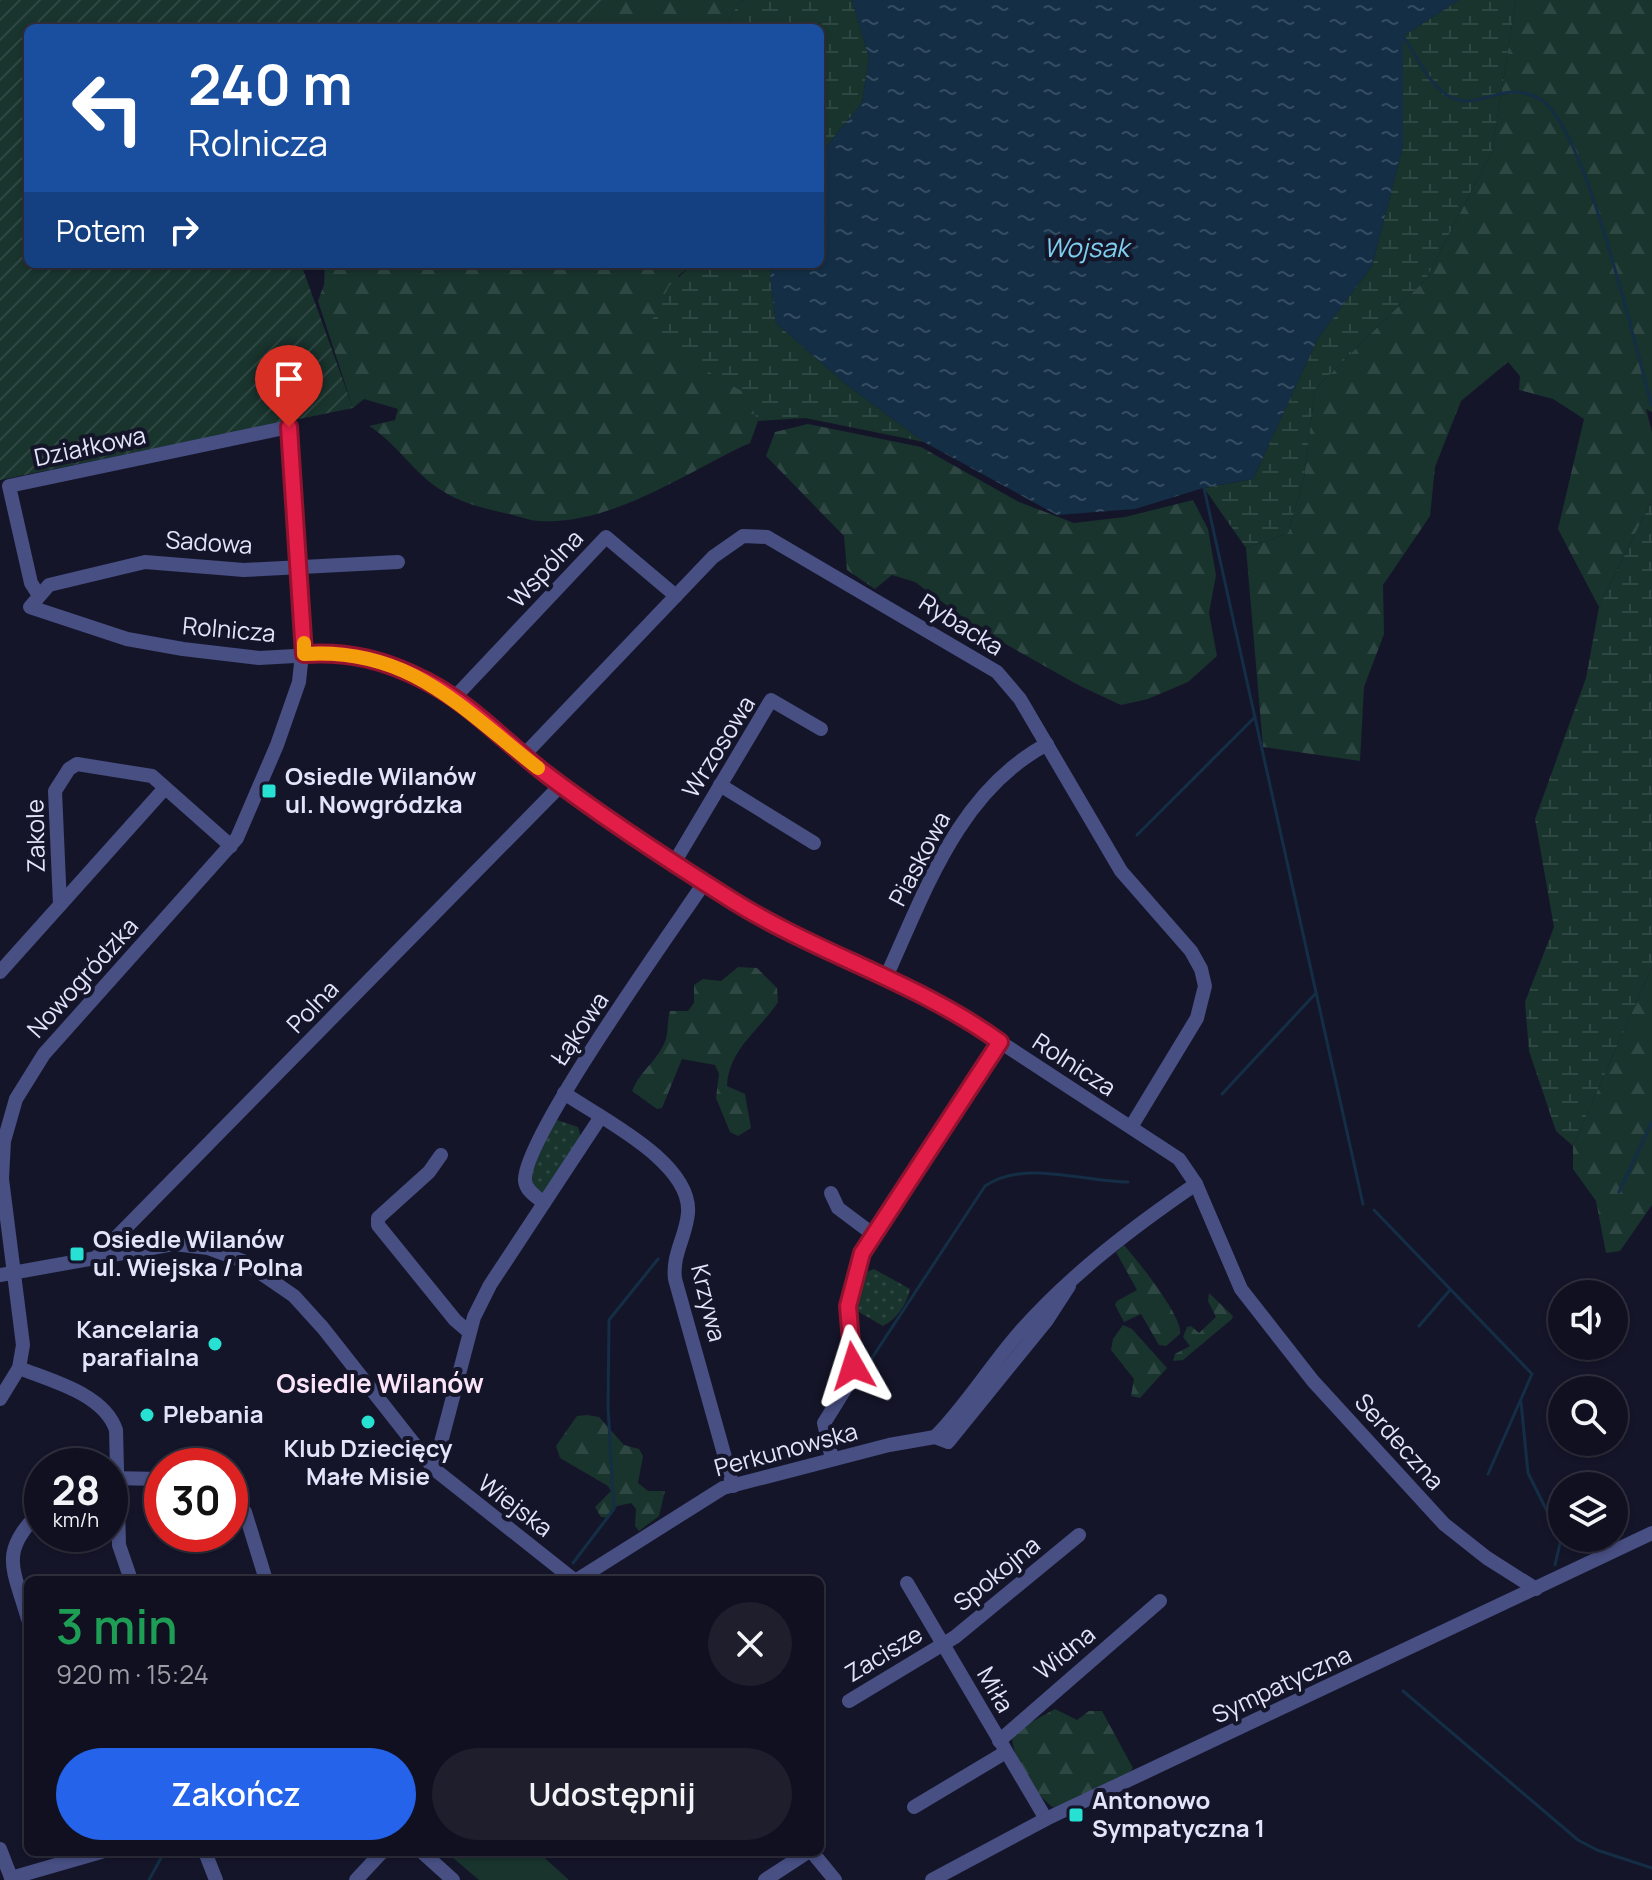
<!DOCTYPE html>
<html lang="pl">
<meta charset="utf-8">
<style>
:root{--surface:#101020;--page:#1e1e2d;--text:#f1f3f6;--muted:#9c9da5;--line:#30303e;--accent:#2563eb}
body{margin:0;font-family:Manrope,sans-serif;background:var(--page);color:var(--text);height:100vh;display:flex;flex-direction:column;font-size:30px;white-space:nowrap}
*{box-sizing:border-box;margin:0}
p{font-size:26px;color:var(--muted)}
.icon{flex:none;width:44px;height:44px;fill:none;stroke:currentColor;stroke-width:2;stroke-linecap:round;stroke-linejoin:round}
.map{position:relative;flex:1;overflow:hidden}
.side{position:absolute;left:24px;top:1576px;width:800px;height:280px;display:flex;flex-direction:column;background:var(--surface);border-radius:12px;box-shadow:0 2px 6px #0004,0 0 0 2px var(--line)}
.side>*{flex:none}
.guide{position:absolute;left:24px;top:24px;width:800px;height:244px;border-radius:12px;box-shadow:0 2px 6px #0004,0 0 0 2px var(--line);background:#1a4fa0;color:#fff;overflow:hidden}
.controls{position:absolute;left:1548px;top:1280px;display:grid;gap:16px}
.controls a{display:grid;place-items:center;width:80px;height:80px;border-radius:50%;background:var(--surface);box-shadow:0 2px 6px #0004,0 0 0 2px var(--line);font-size:40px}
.speed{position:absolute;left:24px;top:1448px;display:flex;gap:16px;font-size:40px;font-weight:700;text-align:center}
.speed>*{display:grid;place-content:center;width:104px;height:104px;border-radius:50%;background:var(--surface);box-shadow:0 2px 6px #0004,0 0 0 2px var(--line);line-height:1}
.speed small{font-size:20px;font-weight:400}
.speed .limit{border:12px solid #d22;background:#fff;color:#111}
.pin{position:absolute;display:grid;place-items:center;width:68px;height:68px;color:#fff;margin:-82px -34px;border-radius:50% 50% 50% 0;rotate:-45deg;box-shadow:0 0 8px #0007}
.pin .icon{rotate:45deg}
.me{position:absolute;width:88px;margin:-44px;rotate:354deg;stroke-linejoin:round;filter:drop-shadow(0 0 6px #0008)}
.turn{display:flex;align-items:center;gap:28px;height:168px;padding:0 32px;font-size:36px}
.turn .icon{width:104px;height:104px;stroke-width:2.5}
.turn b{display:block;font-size:56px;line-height:68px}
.then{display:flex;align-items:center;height:76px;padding:0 32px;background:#0003;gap:16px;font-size:30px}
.round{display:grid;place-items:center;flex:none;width:84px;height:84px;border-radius:42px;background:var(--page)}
.summary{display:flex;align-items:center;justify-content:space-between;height:136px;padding:0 32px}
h1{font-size:48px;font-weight:600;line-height:60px;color:#1e9e55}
.cta{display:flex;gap:16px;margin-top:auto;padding:16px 32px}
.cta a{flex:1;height:92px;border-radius:48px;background:var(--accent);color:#fff;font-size:32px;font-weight:600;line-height:92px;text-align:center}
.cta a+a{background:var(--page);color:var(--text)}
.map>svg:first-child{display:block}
.grass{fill:url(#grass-dots)}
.forest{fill:url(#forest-firs)}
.wetland{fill:url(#wetland-marsh)}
.garden{fill:url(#garden-furrows)}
.pitch{fill:#19332d}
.water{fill:url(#water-ripples)}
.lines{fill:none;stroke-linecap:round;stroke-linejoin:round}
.stream{stroke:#132e45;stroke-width:3}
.minor{stroke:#474f83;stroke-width:14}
.route-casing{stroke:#92132f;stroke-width:20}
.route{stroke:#e11d48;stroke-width:14}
.slow{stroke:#f59e0b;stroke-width:14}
.poi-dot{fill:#27e2d2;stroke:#15152a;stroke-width:3}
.labels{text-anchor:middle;stroke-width:8;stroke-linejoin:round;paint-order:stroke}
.street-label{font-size:24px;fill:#e2e4fb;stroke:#15152a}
.poi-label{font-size:24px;font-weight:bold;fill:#e2e4fb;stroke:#15152a;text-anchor:start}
.water-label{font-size:26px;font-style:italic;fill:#7eceed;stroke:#15152a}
.neighbourhood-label{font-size:26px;font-weight:bold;fill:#fbe4f7;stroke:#15152a}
</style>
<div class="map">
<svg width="1652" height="1880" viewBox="0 0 1652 1880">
<defs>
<pattern id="grass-dots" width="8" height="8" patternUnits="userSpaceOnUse" patternTransform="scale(2)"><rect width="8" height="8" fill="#19332d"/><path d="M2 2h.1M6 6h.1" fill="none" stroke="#2f4742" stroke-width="1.8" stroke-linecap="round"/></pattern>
<pattern id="forest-firs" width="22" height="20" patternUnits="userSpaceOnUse" patternTransform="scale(2)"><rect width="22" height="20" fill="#19332d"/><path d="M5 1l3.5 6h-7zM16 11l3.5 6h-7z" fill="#2f4742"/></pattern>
<pattern id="wetland-marsh" width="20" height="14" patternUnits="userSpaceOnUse" patternTransform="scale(2)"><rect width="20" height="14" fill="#19332d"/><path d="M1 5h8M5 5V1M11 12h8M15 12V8" fill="none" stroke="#2f4742"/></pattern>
<pattern id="garden-furrows" width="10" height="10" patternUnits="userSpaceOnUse" patternTransform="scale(2)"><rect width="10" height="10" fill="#19332d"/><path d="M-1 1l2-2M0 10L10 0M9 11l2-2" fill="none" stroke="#2f4742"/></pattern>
<pattern id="water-ripples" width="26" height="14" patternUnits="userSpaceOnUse" patternTransform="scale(2)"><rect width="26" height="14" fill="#132e45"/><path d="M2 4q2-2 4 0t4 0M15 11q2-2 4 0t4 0" fill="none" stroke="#354c61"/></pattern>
</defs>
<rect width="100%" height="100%" fill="#15152a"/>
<g class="grass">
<polygon points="557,1120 578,1127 581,1137 543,1194 534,1188 529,1173 549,1130"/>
<path d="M 874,1269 L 910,1289 C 907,1304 897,1319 883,1326 L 857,1311 L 857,1294 L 866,1272 Z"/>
</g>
<g class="forest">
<polygon points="599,0 744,0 739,2 725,28 588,28"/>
<polygon points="1516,0 1652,0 1652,412 1646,409 1652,432 1652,500 1599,607 1558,529 1584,419 1553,399 1519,390 1520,376 1508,362 1461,401 1435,467 1430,516 1383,585 1384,634 1364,687 1360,761 1263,747 1246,548 1288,533 1304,478 1315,389 1426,279 1492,151"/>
<path d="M 325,264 L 693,264 L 678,276 L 714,372 L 746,393 L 758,421 L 750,443 C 686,472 613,525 540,521 C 529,521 516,515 504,513 C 482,508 461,503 441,490 C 413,473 398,444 369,426 L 395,420 L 398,409 L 364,399 L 353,408 L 318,301 L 324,285 Z"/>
<polygon points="808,424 921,447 1019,502 1074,523 1125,517 1193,500 1208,529 1216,575 1209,613 1217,656 1188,682 1148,699 1121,705 1080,686 979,629 915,582 892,575 875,589 847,570 844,536 766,456 775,432"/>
<path d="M 738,967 L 757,968 L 777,988 L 778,1002 C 760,1030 729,1048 727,1086 L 745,1094 L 751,1128 L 738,1136 L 730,1132 L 716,1098 L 719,1074 L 715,1065 L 682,1059 L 662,1108 L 657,1109 L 632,1091 C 639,1073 653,1064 662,1048 C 670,1035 666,1024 670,1011 L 688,1011 L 694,1003 L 694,985 L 703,979 L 721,981 Z"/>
<polygon points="1652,967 1652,1205 1620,1251 1606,1253 1596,1201 1573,1169 1573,1146"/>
<path d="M 1124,1245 C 1137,1260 1184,1318 1180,1334 L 1166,1346 L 1159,1345 L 1141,1314 L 1124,1322 L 1115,1305 L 1117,1301 L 1137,1290 L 1116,1252 Z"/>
<polygon points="1209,1293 1233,1316 1232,1319 1183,1360 1173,1361 1175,1354 1190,1346 1183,1337 1187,1327 1191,1326 1199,1333 1216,1317 1208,1301"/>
<polygon points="1123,1325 1132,1329 1167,1368 1140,1398 1131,1396 1134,1379 1111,1350 1113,1339"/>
<polygon points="587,1415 599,1417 624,1445 639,1449 643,1456 638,1483 648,1491 665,1491 659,1516 639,1531 635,1526 636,1509 631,1503 617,1506 608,1518 601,1517 595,1507 611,1491 608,1486 560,1458 556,1446 577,1416"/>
<path d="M 1055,1709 L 1077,1720 L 1089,1711 L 1102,1711 L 1133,1768 L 1130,1773 L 1054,1808 C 1035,1795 1014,1761 1012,1738 L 1028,1724 Z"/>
</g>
<g class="wetland">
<polygon points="744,0 852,0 869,58 862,103 820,154 820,28 725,28 739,2"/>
<polygon points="1459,0 1516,0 1492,151 1426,279 1315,389 1304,478 1288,533 1246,548 1204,488 1253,479 1318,338 1372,266 1403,146 1403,36"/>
<polygon points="693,264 773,264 770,277 776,323 847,385 924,442 805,418 758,421 745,393 659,343 650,324 669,286"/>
<polygon points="1652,500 1652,967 1573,1146 1556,1131 1529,1051 1525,1002 1554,927 1535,819 1586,678 1599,607"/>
</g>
<polygon class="garden" points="0,0 602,0 587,28 28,28 28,264 301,264 353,408 0,480"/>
<polygon class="pitch" points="446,1852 538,1852 569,1880 479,1880"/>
<polygon class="water" points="852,0 1459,0 1403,36 1403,146 1372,266 1318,338 1253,479 1203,488 1135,509 1057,515 924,442 847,385 776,323 770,277 773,264 820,264 820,154 862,103 869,58"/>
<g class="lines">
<g class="stream">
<path d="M 1403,36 C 1416,54 1427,82 1447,95 C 1479,115 1501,77 1540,99 C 1585,124 1635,348 1652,406"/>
<polyline points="1204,488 1363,1204"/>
<polyline points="1137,835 1255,717"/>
<polyline points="1222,1094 1316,993"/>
<polyline points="1619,1192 1652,1122"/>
<polyline points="1374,1210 1532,1374 1488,1474"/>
<polyline points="1419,1326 1450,1290"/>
<path d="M 868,1364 L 985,1186 C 1024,1159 1083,1182 1128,1182"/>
<polyline points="1521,1402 1528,1473 1561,1539 1555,1565"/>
<polyline points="573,1563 614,1509 608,1407 609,1320 658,1259"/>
<polyline points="1403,1691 1578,1840 1597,1850 1652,1868"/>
<polyline points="149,1880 162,1856 170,1852"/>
</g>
<g class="minor">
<polyline points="398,562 244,570 145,562 49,585 30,607 127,639 183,649 259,658 349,653 398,667 441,689 621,829 731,900 792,934 945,1006 1179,1159 1196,1184 1241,1289 1313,1381 1444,1524 1487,1558 1536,1589"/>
<polyline points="454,698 606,537 676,596"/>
<polyline points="523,756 713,557 743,536 767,537 997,672 1020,699 1121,871 1191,951 1201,969 1205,986 1197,1018 1131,1127"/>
<polyline points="720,785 814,843"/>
<polyline points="674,863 771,700 821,729"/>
<polyline points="60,905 55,791 69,769 77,764 152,776 231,846"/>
<polyline points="0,972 165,788"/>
<path d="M 886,977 C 926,890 958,792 1047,744"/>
<path d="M 564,1093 C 600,1118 692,1162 688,1213 C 686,1237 672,1254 675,1279 L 733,1486"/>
<polyline points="441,1155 429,1172 378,1218 378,1225 455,1320 469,1332"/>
<polyline points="831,1193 838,1208 874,1235"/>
<polyline points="544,1203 600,1118"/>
<polyline points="96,1258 561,785"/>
<polyline points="0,1275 174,1244 208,1248 243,1261 294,1296 323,1328 434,1469 574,1580"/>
<path d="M 19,1368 C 52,1381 104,1394 116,1430 L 119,1545 L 131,1580"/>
<polyline points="0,1399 19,1368 23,1345 2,1179 4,1141 16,1099 44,1054 237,838 277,745 299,682 304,635 289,427 9,486 31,583 38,594"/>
<path d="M 935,1437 C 966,1406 990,1366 1019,1333 C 1070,1275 1133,1227 1196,1184"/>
<polyline points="832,1459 824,1423 852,1378 848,1306 862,1253 1000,1042"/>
<path d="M 434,1469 L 474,1317 L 490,1285 L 544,1203 C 537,1197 526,1191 525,1181 C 521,1141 674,928 704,883"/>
<polyline points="110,1478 162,1479"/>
<polyline points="230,1493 245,1512 266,1580"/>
<polyline points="577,1580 723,1488 889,1445 935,1437 948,1442 1047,1320 1069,1286"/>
<polyline points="907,1583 1046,1819"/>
<path d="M 28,1619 C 11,1562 0,1553 42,1509"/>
<polyline points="849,1701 955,1637 1079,1535"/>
<polyline points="999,1741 1160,1601"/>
<polyline points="914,1807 1006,1752"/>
<polyline points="0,1849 12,1880"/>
<polyline points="205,1852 216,1880"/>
<polyline points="422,1852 453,1880"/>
<polyline points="812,1852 835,1880"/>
<polyline points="11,1878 101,1852"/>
<polyline points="356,1880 382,1852"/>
<polyline points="765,1880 808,1852"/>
<polyline points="932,1880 1046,1819 1652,1533"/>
</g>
</g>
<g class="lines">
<g class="route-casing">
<path id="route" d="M 289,427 L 304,654 C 350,651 385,660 426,681 C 471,704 507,744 546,774 C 604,818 665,858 727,897 C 814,953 916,981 1000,1042 L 862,1253 L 848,1306 L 853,1366"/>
</g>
<use href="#route" class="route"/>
<path class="slow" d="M 304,643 L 304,654 C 410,647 461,708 538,768"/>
</g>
<g class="poi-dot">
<rect x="261" y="783" width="16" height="16" rx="4"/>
<rect x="69" y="1246" width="16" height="16" rx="4"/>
<circle cx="215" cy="1344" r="8"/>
<circle cx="147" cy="1415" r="8"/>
<circle cx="368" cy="1422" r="8"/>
<rect x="1068" y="1807" width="16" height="16" rx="4"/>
</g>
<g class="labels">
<g class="street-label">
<text transform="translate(90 447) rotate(-12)" y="8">Działkowa</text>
<text transform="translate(209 543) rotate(4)" y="8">Sadowa</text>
<text transform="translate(546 569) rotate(-47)" y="8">Wspólna</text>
<text transform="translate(961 625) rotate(32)" y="8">Rybacka</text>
<text transform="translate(229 630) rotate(5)" y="8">Rolnicza</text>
<text transform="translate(719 747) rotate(-58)" y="8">Wrzosowa</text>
<text transform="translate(36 836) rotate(-91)" y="8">Zakole</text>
<text transform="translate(920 859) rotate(-62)" y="8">Piaskowa</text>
<text transform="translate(83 978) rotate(-48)" y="8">Nowogródzka</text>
<text transform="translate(313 1007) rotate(-46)" y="8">Polna</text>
<text transform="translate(580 1029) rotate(-56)" y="8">Łąkowa</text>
<text transform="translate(1074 1065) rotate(33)" y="8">Rolnicza</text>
<text transform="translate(708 1303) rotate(76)" y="8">Krzywa</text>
<text transform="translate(1399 1442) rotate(48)" y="8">Serdeczna</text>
<text transform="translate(786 1450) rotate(-15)" y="8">Perkunowska</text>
<text transform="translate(515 1506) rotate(37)" y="8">Wiejska</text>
<text transform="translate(997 1574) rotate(-39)" y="8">Spokojna</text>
<text transform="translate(1065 1653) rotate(-39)" y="8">Widna</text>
<text transform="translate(884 1654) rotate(-31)" y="8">Zacisze</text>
<text transform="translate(1282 1685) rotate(-25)" y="8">Sympatyczna</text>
<text transform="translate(995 1690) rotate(60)" y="8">Miła</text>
</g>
<g class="poi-label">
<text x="285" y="785">Osiedle Wilanów<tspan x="285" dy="28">ul. Nowgródzka</tspan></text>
<text x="93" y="1248">Osiedle Wilanów<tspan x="93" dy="28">ul. Wiejska / Polna</tspan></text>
<text x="199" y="1338" text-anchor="end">Kancelaria<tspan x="199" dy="28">parafialna</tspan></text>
<text x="163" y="1423">Plebania</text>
<text x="368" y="1457" text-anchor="middle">Klub Dziecięcy<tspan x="368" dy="28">Małe Misie</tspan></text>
<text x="1092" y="1809">Antonowo<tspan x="1092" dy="28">Sympatyczna 1</tspan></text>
</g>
<g class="water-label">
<text x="1086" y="257">Wojsak</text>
</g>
<g class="neighbourhood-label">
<text x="380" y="1393">Osiedle Wilanów</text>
</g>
</g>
</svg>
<div class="controls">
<a><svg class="icon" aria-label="sound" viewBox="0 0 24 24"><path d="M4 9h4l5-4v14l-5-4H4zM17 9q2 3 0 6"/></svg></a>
<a><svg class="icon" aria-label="search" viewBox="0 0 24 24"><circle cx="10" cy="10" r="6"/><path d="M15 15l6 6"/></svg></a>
<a><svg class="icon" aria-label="layers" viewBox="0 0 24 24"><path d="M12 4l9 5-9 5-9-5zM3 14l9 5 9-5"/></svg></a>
</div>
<div class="speed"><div>28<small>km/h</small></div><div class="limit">30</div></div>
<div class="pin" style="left:289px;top:427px;background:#d93025"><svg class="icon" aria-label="arrive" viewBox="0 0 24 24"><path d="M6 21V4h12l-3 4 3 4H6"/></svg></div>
<svg class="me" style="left:853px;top:1366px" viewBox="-20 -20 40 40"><path d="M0-17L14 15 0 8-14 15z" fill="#e11d48" stroke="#fff" stroke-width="4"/></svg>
<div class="guide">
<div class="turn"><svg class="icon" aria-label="left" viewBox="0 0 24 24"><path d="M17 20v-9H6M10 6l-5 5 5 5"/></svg><div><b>240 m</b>Rolnicza</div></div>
<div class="then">Potem<svg class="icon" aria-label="right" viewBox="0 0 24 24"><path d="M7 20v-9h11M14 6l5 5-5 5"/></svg></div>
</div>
<section class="side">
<div class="summary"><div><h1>3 min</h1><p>920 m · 15:24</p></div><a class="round"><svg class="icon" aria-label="close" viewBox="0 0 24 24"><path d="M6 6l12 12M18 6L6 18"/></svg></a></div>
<div class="cta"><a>Zakończ</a><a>Udostępnij</a></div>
</section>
</div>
